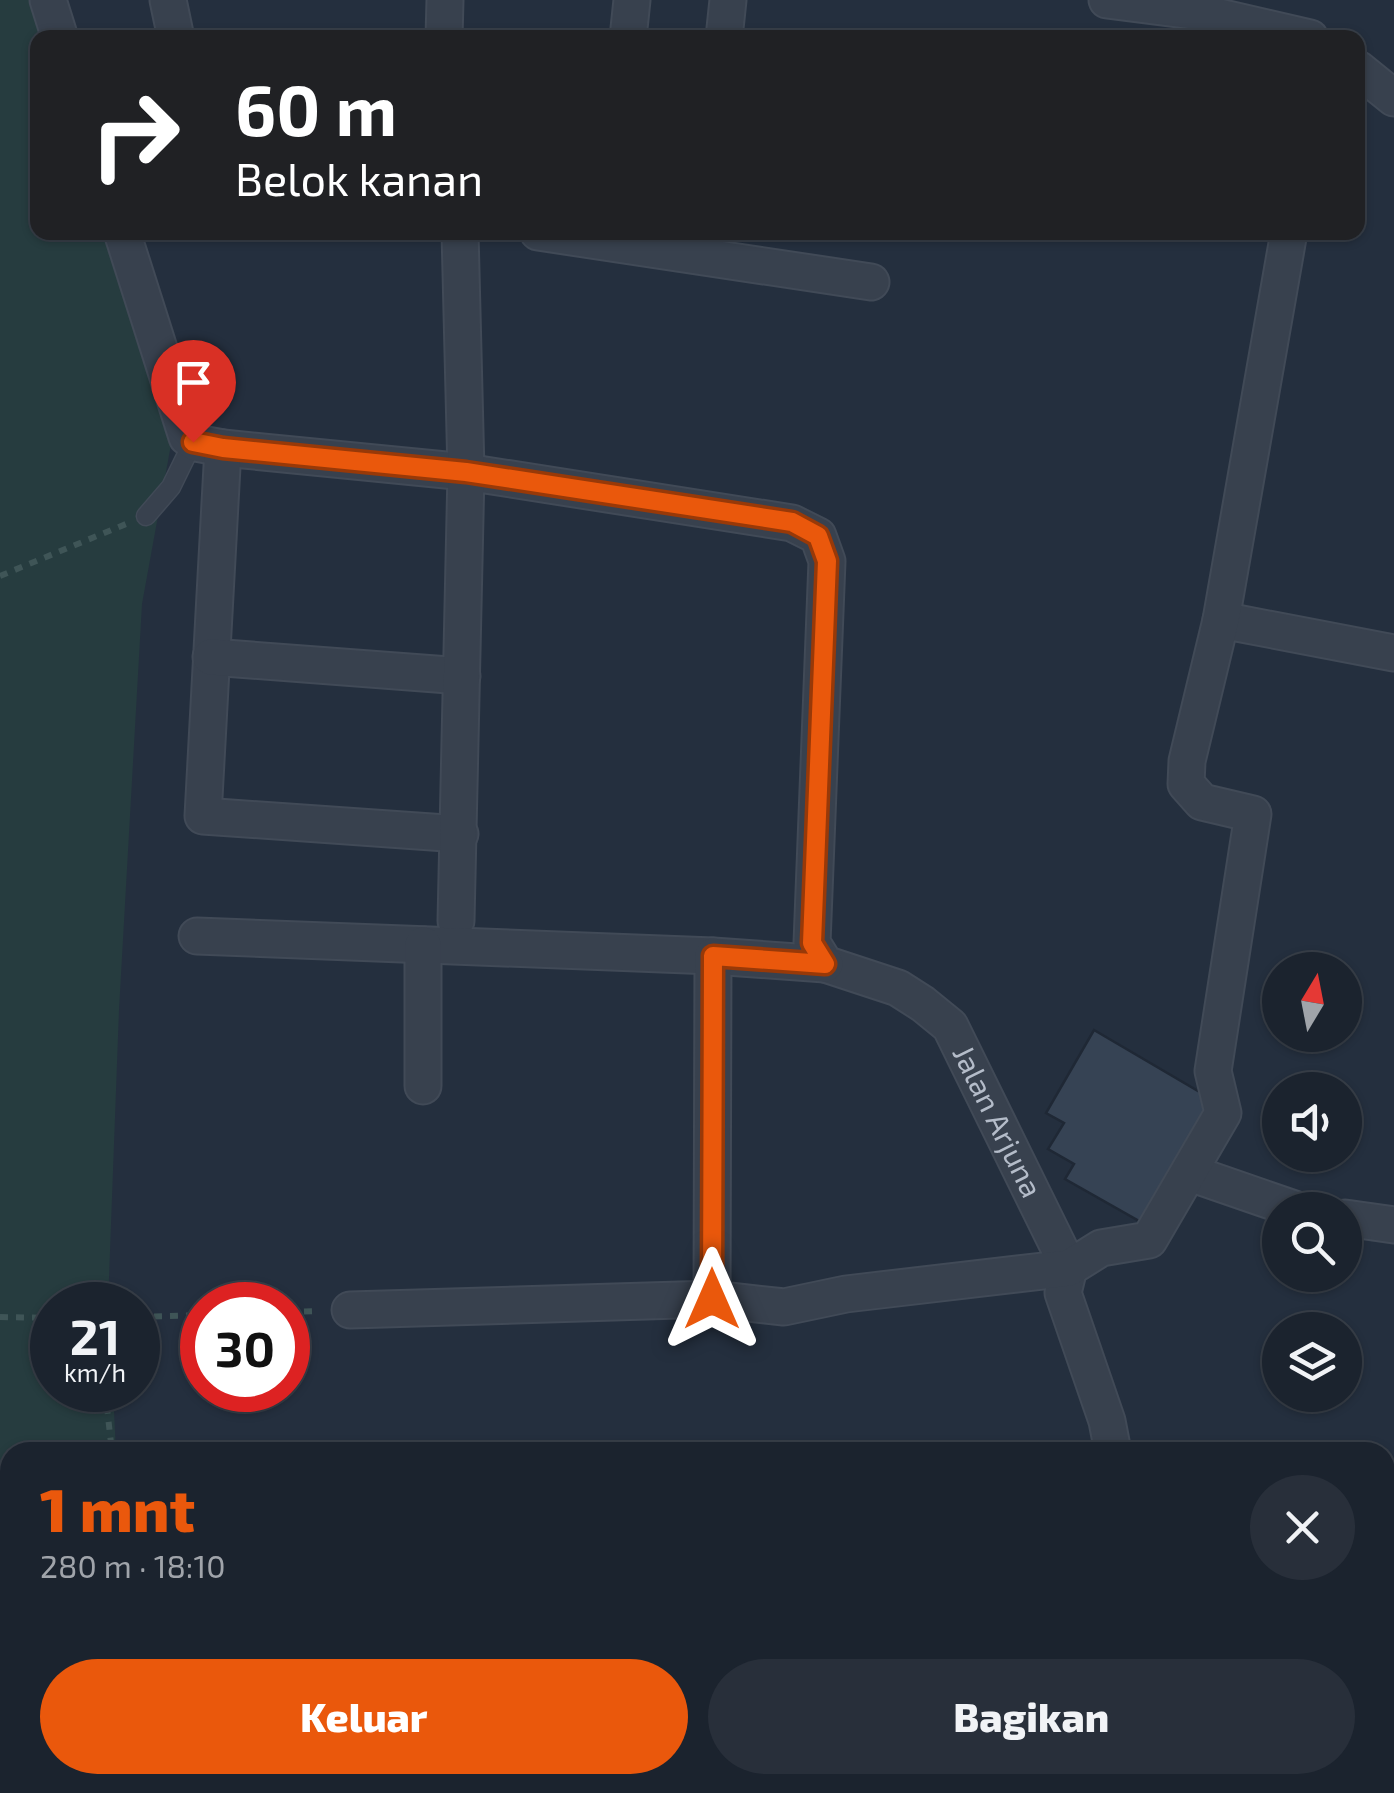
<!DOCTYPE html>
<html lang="id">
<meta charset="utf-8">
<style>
:root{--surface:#1b232e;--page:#282f3a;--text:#f1f3f6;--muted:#a0a4aa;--line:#39404a;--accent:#ea580c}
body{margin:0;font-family:"Exo 2",sans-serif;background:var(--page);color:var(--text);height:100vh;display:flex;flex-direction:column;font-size:38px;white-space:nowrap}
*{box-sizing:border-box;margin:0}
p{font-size:32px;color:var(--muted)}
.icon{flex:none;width:55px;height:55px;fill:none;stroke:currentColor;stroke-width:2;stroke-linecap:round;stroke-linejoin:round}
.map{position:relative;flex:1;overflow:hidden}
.sheet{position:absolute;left:0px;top:1442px;width:1395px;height:352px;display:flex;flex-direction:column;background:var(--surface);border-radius:30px 30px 0 0;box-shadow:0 2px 8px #0004,0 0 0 2px var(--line)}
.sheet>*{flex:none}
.guide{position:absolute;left:30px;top:30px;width:1335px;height:210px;border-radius:20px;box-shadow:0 2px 8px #0004,0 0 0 2px var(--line);background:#202124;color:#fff;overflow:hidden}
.needle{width:65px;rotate:10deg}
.buttons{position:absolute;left:1262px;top:952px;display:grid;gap:20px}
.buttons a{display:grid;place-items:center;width:100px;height:100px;border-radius:50%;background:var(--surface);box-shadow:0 2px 8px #0004,0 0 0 2px var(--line);font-size:50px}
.speed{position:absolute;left:30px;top:1282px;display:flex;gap:20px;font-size:50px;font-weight:700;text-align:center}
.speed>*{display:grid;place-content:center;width:130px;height:130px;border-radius:50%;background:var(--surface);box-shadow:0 2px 8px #0004,0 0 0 2px var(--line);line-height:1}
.speed small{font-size:25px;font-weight:400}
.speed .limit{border:15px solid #d22;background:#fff;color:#111}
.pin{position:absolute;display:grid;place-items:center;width:85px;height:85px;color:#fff;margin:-102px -42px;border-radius:50% 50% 50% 0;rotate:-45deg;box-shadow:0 0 10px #0007}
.pin .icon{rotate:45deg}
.me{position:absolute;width:110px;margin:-55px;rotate:0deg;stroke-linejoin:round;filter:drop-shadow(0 0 8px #0008)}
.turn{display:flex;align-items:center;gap:35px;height:210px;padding:0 40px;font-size:45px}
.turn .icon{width:130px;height:130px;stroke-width:2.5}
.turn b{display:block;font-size:70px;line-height:85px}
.round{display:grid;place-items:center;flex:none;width:105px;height:105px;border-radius:52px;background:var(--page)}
.overview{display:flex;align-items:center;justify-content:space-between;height:170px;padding:0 40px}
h1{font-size:60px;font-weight:800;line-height:75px;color:var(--accent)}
.primary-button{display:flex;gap:20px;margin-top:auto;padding:20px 40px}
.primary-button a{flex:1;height:115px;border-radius:60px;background:var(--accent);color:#fff;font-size:40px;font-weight:800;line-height:115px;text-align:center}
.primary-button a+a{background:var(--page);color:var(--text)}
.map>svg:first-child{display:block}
.green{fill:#263c3f}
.building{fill:#364354;stroke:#1f2835;stroke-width:2.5}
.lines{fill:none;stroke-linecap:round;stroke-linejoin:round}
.lane-casing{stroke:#414a57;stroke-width:21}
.street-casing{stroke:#414a57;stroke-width:39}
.path{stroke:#3f5557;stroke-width:6;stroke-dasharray:8 8;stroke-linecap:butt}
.lane{stroke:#38414e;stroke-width:18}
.street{stroke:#38414e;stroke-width:35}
.route-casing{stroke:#983908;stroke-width:25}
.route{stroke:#ea580c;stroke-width:18}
.labels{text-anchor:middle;stroke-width:10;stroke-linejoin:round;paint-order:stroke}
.street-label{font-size:30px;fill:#b4bcc9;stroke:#1d2633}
</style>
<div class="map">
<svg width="1394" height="1793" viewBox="0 0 1394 1793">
<rect width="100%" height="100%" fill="#242f3e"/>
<g class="green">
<polygon points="0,0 39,0 50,37 38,38 38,232 112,233 174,428 142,604 119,1010 108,1305 52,1305 52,1390 113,1390 116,1452 10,1452 10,1516 0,1516"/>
<polygon points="120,1785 407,1785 409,1793 122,1793"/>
</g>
<polygon class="building" points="1094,1030 1220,1104 1148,1226 1065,1179 1074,1164 1048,1149 1064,1123 1046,1113"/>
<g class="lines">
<g class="lane-casing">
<polyline id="lane" points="146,516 171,487 193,442"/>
</g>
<g class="street-casing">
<g id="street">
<polyline points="48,0 60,38"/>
<polyline points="168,0 176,38"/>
<polyline points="1107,0 1193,11 1310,38"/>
<polyline points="444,38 445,0"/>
<polyline points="628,38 632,0"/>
<polyline points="724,38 728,0"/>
<polyline points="1358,69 1394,98"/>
<path id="s1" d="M 122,232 L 187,437 L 196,443 L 223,448 L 466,472 L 792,523 L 818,536 L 827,561 L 812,943 L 825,964 L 898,988 L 923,1004 L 950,1026 L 1069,1268 L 1063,1293 L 1107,1421 L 1113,1452"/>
<polyline points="538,232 871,282"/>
<polyline points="223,448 203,816 460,834"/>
<polyline points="1221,620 1394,653"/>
<polyline points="211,657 462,676"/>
<polyline points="456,921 466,472 460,232"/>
<polyline points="197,936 713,956 825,964"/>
<polyline points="423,1086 423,945"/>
<polyline points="1190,1173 1297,1210"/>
<polyline points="1345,1218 1394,1225"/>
<polyline points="712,1299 713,956"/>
<polyline points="350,1310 712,1299 784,1307 846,1294 1069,1268 1101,1248 1149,1240 1223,1113 1213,1071 1253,814 1202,802 1186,784 1187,761 1221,620 1289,232"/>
<polyline points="1385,1491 1394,1492"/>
<polyline points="726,1785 727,1793"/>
<polyline points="879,1785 880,1793"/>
<polyline points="1124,1785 1130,1793"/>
</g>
</g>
<g class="path">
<polyline points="0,576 126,524"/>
<polyline points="288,1312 316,1311"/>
<polyline points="0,1317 52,1318"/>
<polyline points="138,1317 202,1315"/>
<polyline points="105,1390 112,1452"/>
<polyline points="240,1785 244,1793"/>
</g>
<use href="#lane" class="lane"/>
<use href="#street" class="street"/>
</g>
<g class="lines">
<g class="route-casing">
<polyline id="route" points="193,442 223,448 466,472 792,522 818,536 827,561 812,943 825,964 713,956 712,1299"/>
</g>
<use href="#route" class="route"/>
</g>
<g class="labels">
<g class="street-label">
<text dy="10" stroke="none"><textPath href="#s1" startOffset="1538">Jalan Arjuna</textPath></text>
</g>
</g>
</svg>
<div class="buttons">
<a><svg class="needle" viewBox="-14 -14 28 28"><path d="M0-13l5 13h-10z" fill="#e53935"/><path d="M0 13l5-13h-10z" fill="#a0a4aa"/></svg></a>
<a><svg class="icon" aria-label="sound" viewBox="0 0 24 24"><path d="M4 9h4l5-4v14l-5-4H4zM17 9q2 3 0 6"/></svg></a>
<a><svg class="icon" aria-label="search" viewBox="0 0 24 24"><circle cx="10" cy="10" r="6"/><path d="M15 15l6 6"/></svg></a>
<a><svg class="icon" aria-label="layers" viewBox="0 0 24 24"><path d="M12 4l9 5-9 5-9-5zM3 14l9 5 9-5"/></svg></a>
</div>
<div class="speed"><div>21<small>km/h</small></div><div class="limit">30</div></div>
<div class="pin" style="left:193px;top:442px;background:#d93025"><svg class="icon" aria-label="arrive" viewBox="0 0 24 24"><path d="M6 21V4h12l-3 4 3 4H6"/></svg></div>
<svg class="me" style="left:712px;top:1299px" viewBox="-20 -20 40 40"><path d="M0-17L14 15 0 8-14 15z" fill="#ea580c" stroke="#fff" stroke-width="4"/></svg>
<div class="guide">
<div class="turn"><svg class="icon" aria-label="right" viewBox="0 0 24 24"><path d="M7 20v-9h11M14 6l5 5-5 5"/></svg><div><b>60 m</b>Belok kanan</div></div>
</div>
<section class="sheet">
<div class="overview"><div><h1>1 mnt</h1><p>280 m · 18:10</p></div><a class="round"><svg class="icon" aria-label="close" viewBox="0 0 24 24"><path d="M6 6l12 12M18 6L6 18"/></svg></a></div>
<div class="primary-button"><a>Keluar</a><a>Bagikan</a></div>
</section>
</div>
